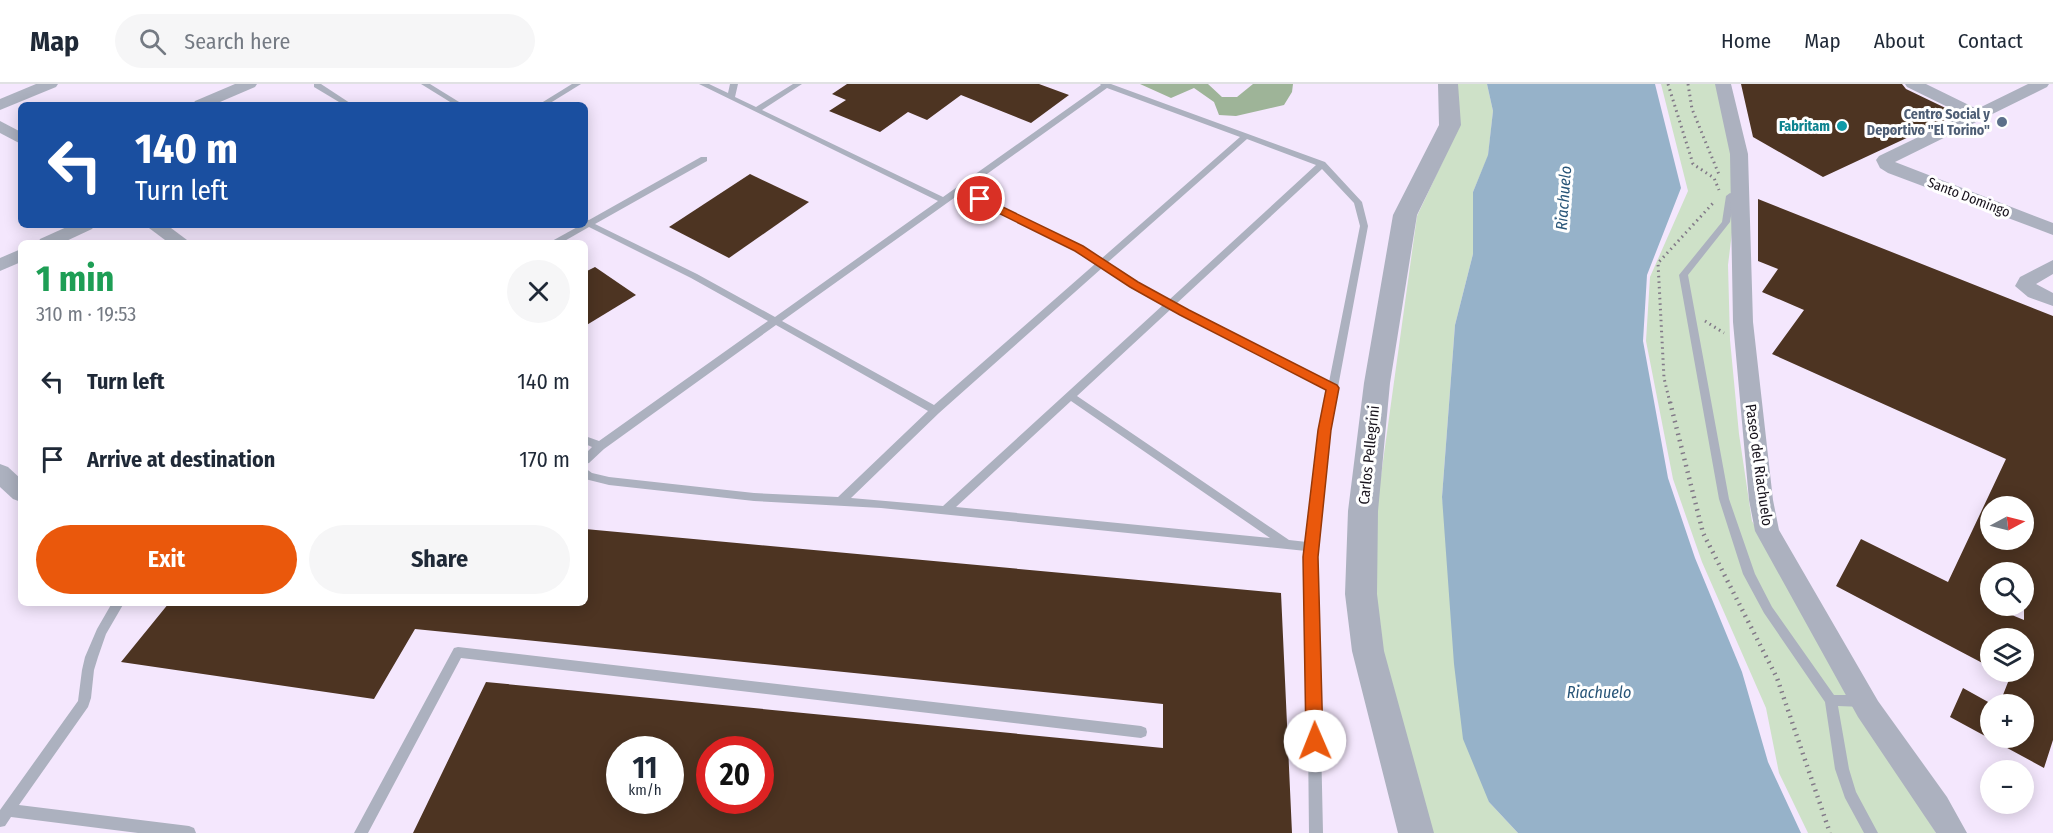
<!DOCTYPE html>
<meta charset="utf-8">
<style>
:root{--surface:#fff;--page:#f6f6f7;--text:#1f2937;--muted:#747a83;--line:#e0e1e3;--accent:#ea580c}
body{margin:0;font-family:"Fira Sans Condensed",sans-serif;background:var(--page);color:var(--text);height:100vh;display:flex;flex-direction:column;font-size:22px;white-space:nowrap}
*{box-sizing:border-box;margin:0}
p{font-size:20px;color:var(--muted)}
.icon{flex:none;width:33px;height:33px;fill:none;stroke:currentColor;stroke-width:2;stroke-linecap:round;stroke-linejoin:round}
.map{position:relative;flex:1;overflow:hidden}
.sheet{position:absolute;left:18px;top:156px;width:570px;height:366px;display:flex;flex-direction:column;background:var(--surface);border-radius:9px;box-shadow:0 3px 15px #0003}
.sheet>*{flex:none}
.top-card{position:absolute;left:18px;top:18px;width:570px;height:126px;border-radius:9px;box-shadow:0 3px 15px #0003;background:#1a4fa0;color:#fff;overflow:hidden}
.needle{width:39px;rotate:83deg}
.fabs{position:absolute;left:1980px;top:412px;display:grid;gap:12px}
.fabs a{display:grid;place-items:center;width:54px;height:54px;border-radius:50%;background:var(--surface);box-shadow:0 3px 15px #0003;font-size:30px}
.speed{position:absolute;left:606px;top:652px;display:flex;gap:12px;font-size:30px;font-weight:700;text-align:center}
.speed>*{display:grid;place-content:center;width:78px;height:78px;border-radius:50%;background:var(--surface);box-shadow:0 3px 15px #0003;line-height:1}
.speed small{font-size:15px;font-weight:400}
.speed .limit{border:9px solid #d22;background:#fff;color:#111}
.pin{position:absolute;display:grid;place-items:center;width:51px;height:51px;color:#fff;margin:-26px;border:3px solid #fff;border-radius:50%;box-shadow:0 2px 6px #0007}
.me{position:absolute;width:66px;margin:-33px;rotate:359deg;stroke-linejoin:round;filter:drop-shadow(0 0 4px #0008)}
.turn{display:flex;align-items:center;gap:21px;height:126px;padding:0 18px;font-size:27px}
.turn .icon{width:78px;height:78px;stroke-width:2.5}
.turn b{display:block;font-size:42px;line-height:51px}
.round{display:grid;place-items:center;flex:none;width:63px;height:63px;border-radius:32px;background:var(--page)}
.headline{display:flex;align-items:center;justify-content:space-between;height:102px;padding:0 18px}
h1{font-size:36px;font-weight:700;line-height:45px;color:#1e9e55}
.button{display:flex;gap:12px;margin-top:auto;padding:12px 18px}
.button a{flex:1;height:69px;border-radius:36px;background:var(--accent);color:#fff;font-size:24px;font-weight:700;line-height:69px;text-align:center}
.button a+a{background:var(--page);color:var(--text)}
ul{padding:0;list-style:none}
li{display:flex;align-items:center;gap:18px;height:78px;padding:0 18px}
li div{flex:1}
li b{display:block;font-size:22px}
li em{font-style:normal}
header{display:flex;align-items:center;gap:36px;box-sizing:border-box;height:84px;padding:0 30px;background:var(--surface);border-bottom:2px solid var(--line)}
header strong{font-size:28px}
nav{display:flex;gap:33px;margin-inline-start:auto;font-size:21px}
.search{width:420px;height:54px;background:var(--page);display:flex;align-items:center;gap:15px;box-sizing:border-box;padding:0 21px;border-radius:33px;color:var(--muted);font-size:22px}
.map>svg:first-child{display:block}
.green{fill:#cee1c8}
.forest{fill:#9eb498}
.water{fill:#96b2c9}
.building{fill:#4d3422;fill-rule:evenodd}
.lines{fill:none;stroke-linecap:round;stroke-linejoin:round}
.path-far1{stroke:#817887;stroke-width:3;stroke-dasharray:1.5 4;stroke-linecap:butt}
.path{stroke:#817887;stroke-width:4.5;stroke-dasharray:1.5 5;stroke-linecap:butt}
.service{fill:#acb1bf;fill-rule:evenodd}
.minor{fill:#acb1bf;fill-rule:evenodd}
.tertiary{fill:#acb1bf;fill-rule:evenodd}
.route{fill:#ea580c;stroke:#983908;stroke-width:1.5}
.service-dot{fill:#5c6f8a;stroke:#fff;stroke-width:2}
.culture-dot{fill:#0f9aa8;stroke:#fff;stroke-width:2}
.labels{text-anchor:middle;stroke-width:6;stroke-linejoin:round;paint-order:stroke}
.far-service-label{font-size:14px;font-weight:bold;fill:#4e5e75;stroke:#fff;text-anchor:end}
.far-culture-label{font-size:14px;font-weight:bold;fill:#0d838f;stroke:#fff;text-anchor:end}
.far-street-label{font-size:14px;fill:#18131c;stroke:#fff}
.street-label{font-size:15px;fill:#18131c;stroke:#fff}
.water-label{font-size:16px;font-style:italic;fill:#285578;stroke:#fff}
</style>
<header>
<strong>Map</strong>
<div class="search"><svg class="icon" aria-label="search" viewBox="0 0 24 24"><circle cx="10" cy="10" r="6"/><path d="M15 15l6 6"/></svg>Search here</div>
<nav><a>Home</a><a>Map</a><a>About</a><a>Contact</a></nav>
</header>
<div class="map">
<svg width="2053" height="749" viewBox="0 0 2053 749">
<rect width="100%" height="100%" fill="#f4e7fd"/>
<g class="green">
<polygon points="1454,0 1487,0 1493,27 1488,72 1473,108 1473,170 1455,241 1442,413 1489,718 1518,749 1426,749 1382,565 1370,471 1417,132 1459,43"/>
<polygon points="1661,0 1717,0 1731,69 1736,116 1728,181 1730,256 1739,350 1752,437 1868,640 1936,749 1808,749 1779,689 1766,624 1702,478 1673,395 1646,257 1650,193 1688,107"/>
</g>
<polygon class="forest" points="1140,0 1208,0 1222,13 1237,13 1253,0 1293,0 1292,8 1284,21 1236,32 1219,31 1214,18 1194,4 1171,14"/>
<polygon class="water" points="1487,0 1655,0 1681,104 1647,191 1643,257 1668,394 1695,474 1742,588 1768,678 1801,749 1518,749 1489,718 1463,655 1454,580 1442,413 1455,241 1473,170 1473,108 1488,71 1493,27"/>
<g class="building">
<polygon points="847,0 1039,0 1069,11 1031,39 961,11 927,36 908,28 880,48 829,27 846,16 832,10"/>
<polygon points="1741,0 1902,0 1906,5 1958,30 1823,93 1753,53"/>
<polygon points="750,90 809,118 729,174 669,143"/>
<path d="M 1758,115 L 2053,232 L 2053,656 L 2044,684 L 1950,633 L 1963,604 L 1990,619 L 1990,654 L 2024,654 L 2024,621 L 1999,621 L 2012,588 L 2024,588 L 2024,555 L 1990,555 L 1990,583 L 1836,502 L 1861,455 L 1948,498 L 2006,375 L 1772,270 L 1804,226 L 1762,208 L 1778,185 L 1758,177 ZM 1990,423 L 2024,423 L 2024,456 L 1990,456 ZM 1990,489 L 2024,489 L 2024,536 L 1990,522 Z"/>
<polygon points="595,183 636,211 585,242 585,188"/>
<path d="M 585,445 L 1281,509 L 1292,749 L 413,749 L 486,598 L 1163,664 L 1163,620 L 415,545 L 374,615 L 121,578 L 169,519 L 585,519 ZM 620,666 L 670,666 L 670,717 L 620,717 ZM 710,666 L 760,666 L 760,717 L 710,717 Z"/>
</g>
<g class="lines">
<g class="path-far1">
<polyline points="1668,0 1693,80 1714,94 1719,106"/>
<polyline points="1688,0 1692,25 1720,93"/>
<polyline points="1705,237 1724,249"/>
<polyline points="1670,319 1664,294 1658,179 1715,117"/>
</g>
<polyline class="path" points="1670,318 1703,449 1777,594 1830,749"/>
<g class="service">
<polygon points="314,0 321,0 353,21 344,21 314,3"/>
<polygon points="421,0 430,0 464,21 455,21"/>
<polygon points="572,0 581,0 547,21 538,21"/>
<path d="M 699,0 L 709,0 L 728,9 L 730,0 L 738,0 L 735,13 L 756,23 L 793,0 L 802,0 L 762,26 L 943,113 L 1101,1 L 1100,0 L 1111,0 L 1325,78 L 1362,118 L 1368,142 L 1330,346 L 1317,473 L 1323,749 L 1309,749 L 1306,467 L 881,424 L 754,417 L 609,401 L 585,395 L 585,384 L 592,389 L 609,393 L 754,409 L 838,413 L 928,327 L 776,241 L 604,365 L 589,379 L 585,380 L 585,370 L 592,363 L 585,360 L 585,352 L 599,357 L 768,237 L 691,194 L 589,143 L 561,159 L 551,159 L 552,157 L 581,141 L 585,141 L 585,135 L 589,136 L 701,73 L 707,73 L 707,77 L 595,140 L 697,190 L 775,233 L 938,117 ZM 1107,4 L 1240,53 L 1101,175 L 1082,163 L 966,105 ZM 1247,55 L 1316,81 L 1169,216 L 1137,199 L 1107,179 ZM 1322,85 L 1354,119 L 1360,142 L 1329,298 L 1176,220 ZM 961,109 L 1076,167 L 1095,180 L 934,321 L 782,237 ZM 1102,184 L 1131,203 L 1163,221 L 943,422 L 851,414 L 939,329 ZM 1171,225 L 1328,306 L 1320,346 L 1307,458 L 1289,456 L 1077,312 ZM 1071,317 L 1270,454 L 956,423 Z"/>
<polygon points="1730,109 1746,115 1742,118 1734,115 1730,138 1688,191 1729,415 1755,490 1772,523 1834,611 1863,611 1867,613 1869,617 1867,621 1863,623 1838,622 1849,685 1856,708 1878,749 1864,749 1845,714 1835,685 1825,618 1764,529 1743,490 1719,415 1679,191 1722,138 1726,112"/>
<polygon points="112,519 124,519 106,550 98,573 94,586 91,614 88,623 19,721 189,742 194,744 196,749 138,749 11,733 5,742 0,743 0,726 78,617 82,586 85,573 97,545"/>
<polygon points="458,563 1141,642 1146,644 1147,648 1146,652 1141,654 461,574 368,749 354,749 454,564"/>
</g>
<g class="minor">
<polygon points="36,0 58,0 56,3 0,26 0,15"/>
<polygon points="235,0 257,0 255,3 213,21 193,20 195,17"/>
<polygon points="1715,0 1731,0 1748,70 1753,238 1773,416 1779,446 1878,617 1947,713 1967,749 1936,749 1858,633 1755,447 1749,416 1733,238 1730,70"/>
<polygon points="1905,0 1926,0 1977,25 2028,0 2049,0 2047,3 1895,78 2053,139 2053,151 1888,89 1880,84 1876,76 1879,72 1964,31 1907,3"/>
<polygon points="0,37 21,48 21,60 0,49"/>
<polygon points="71,141 95,141 92,145 62,159 38,159 40,155"/>
<polygon points="145,141 167,141 191,159 169,159"/>
<polygon points="21,165 21,178 0,187 0,174"/>
<polygon points="2053,176 2053,190 2036,200 2053,209 2053,222 2028,213 2015,202 2020,193"/>
<polygon points="0,380 8,383 21,395 21,418 13,415 0,403"/>
</g>
<polygon class="tertiary" points="1438,0 1458,0 1461,41 1417,131 1390,299 1378,427 1377,510 1384,567 1434,749 1398,749 1352,567 1345,510 1348,427 1364,299 1393,131 1439,41"/>
</g>
<polygon class="route" points="980,112 1083,162 1138,198 1189,226 1337,301 1339,304 1331,346 1318,473 1323,657 1320,662 1315,665 1309,662 1306,657 1303,473 1318,346 1326,306 1180,231 1130,203 1075,167 976,118 974,115"/>
<circle class="service-dot" cx="2002" cy="38" r="6"/>
<circle class="culture-dot" cx="1842" cy="42" r="6"/>
<g class="labels">
<g class="far-service-label">
<text x="1990" y="35">Centro Social y<tspan x="1990" dy="16">Deportivo "El Torino"</tspan></text>
</g>
<g class="far-culture-label">
<text x="1830" y="47">Fabritam</text>
</g>
<g class="far-street-label">
<text transform="translate(1969 113) rotate(21)" y="5">Santo Domingo</text>
</g>
<g class="street-label">
<text transform="translate(1369 371) rotate(-84)" y="5">Carlos Pellegrini</text>
<text transform="translate(1759 381) rotate(82)" y="5">Paseo del Riachuelo</text>
</g>
<g class="water-label">
<text transform="translate(1563 114) rotate(-86)" y="6">Riachuelo</text>
<text x="1599" y="614">Riachuelo</text>
</g>
</g>
</svg>
<div class="fabs">
<a><svg class="needle" viewBox="-14 -14 28 28"><path d="M0-13l5 13h-10z" fill="#e53935"/><path d="M0 13l5-13h-10z" fill="#747a83"/></svg></a>
<a><svg class="icon" aria-label="search" viewBox="0 0 24 24"><circle cx="10" cy="10" r="6"/><path d="M15 15l6 6"/></svg></a>
<a><svg class="icon" aria-label="layers" viewBox="0 0 24 24"><path d="M12 4l9 5-9 5-9-5zM3 14l9 5 9-5"/></svg></a>
<a>+</a>
<a>−</a>
</div>
<div class="speed"><div>11<small>km/h</small></div><div class="limit">20</div></div>
<div class="pin" style="left:980px;top:115px;background:#d93025"><svg class="icon" aria-label="arrive" viewBox="0 0 24 24"><path d="M6 21V4h12l-3 4 3 4H6"/></svg></div>
<svg class="me" style="left:1315px;top:657px" viewBox="-20 -20 40 40"><circle r="19" fill="#fff"/><path d="M0-13L10 11 0 6-10 11z" fill="#ea580c"/></svg>
<div class="top-card">
<div class="turn"><svg class="icon" aria-label="left" viewBox="0 0 24 24"><path d="M17 20v-9H6M10 6l-5 5 5 5"/></svg><div><b>140 m</b>Turn left</div></div>
</div>
<section class="sheet">
<div class="headline"><div><h1>1 min</h1><p>310 m · 19:53</p></div><a class="round"><svg class="icon" aria-label="close" viewBox="0 0 24 24"><path d="M6 6l12 12M18 6L6 18"/></svg></a></div>
<ul>
<li><svg class="icon" aria-label="left" viewBox="0 0 24 24"><path d="M17 20v-9H6M10 6l-5 5 5 5"/></svg><div><b>Turn left</b></div><em>140 m</em></li>
<li><svg class="icon" aria-label="arrive" viewBox="0 0 24 24"><path d="M6 21V4h12l-3 4 3 4H6"/></svg><div><b>Arrive at destination</b></div><em>170 m</em></li>
</ul>
<div class="button"><a>Exit</a><a>Share</a></div>
</section>
</div>
